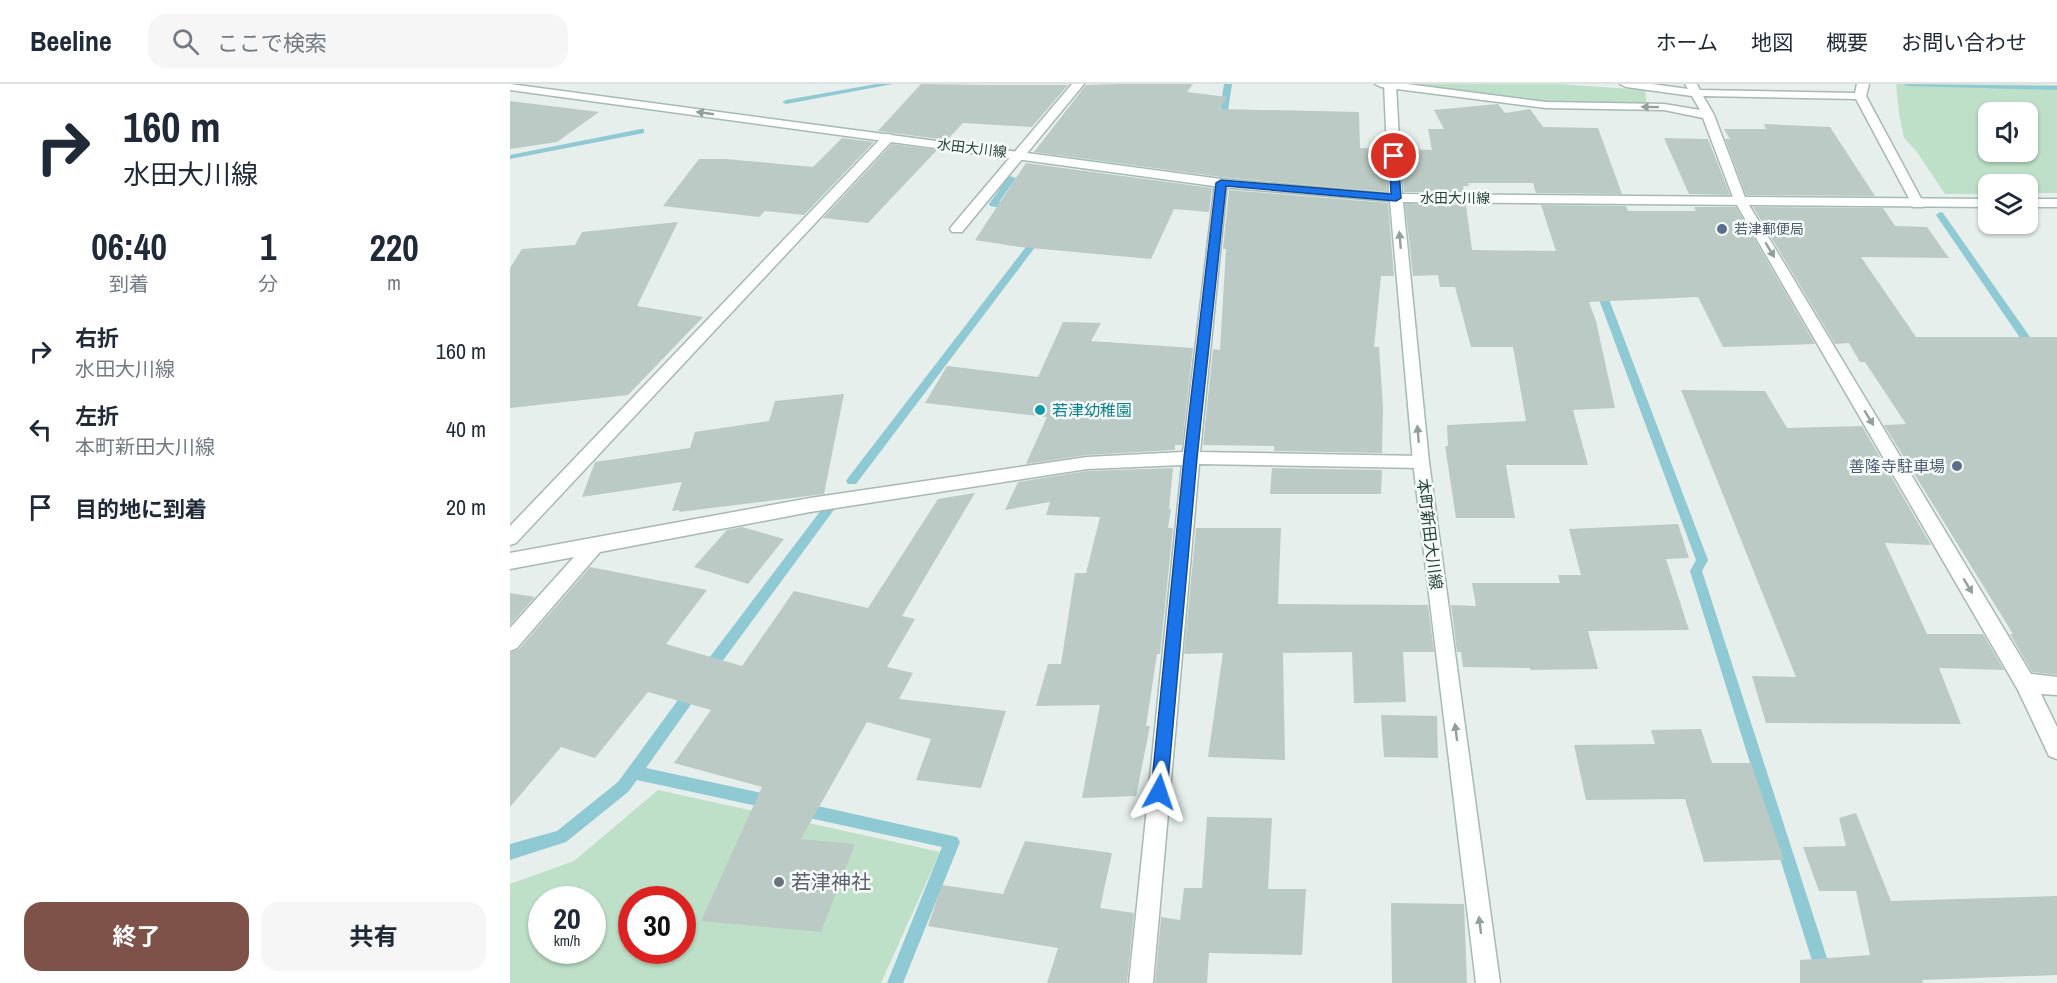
<!DOCTYPE html>
<html lang="ja">
<meta charset="utf-8">
<style>
:root{--surface:#fff;--page:#f6f6f7;--text:#1f2937;--muted:#747a83;--line:#e0e1e3;--accent:#7f5249}
body{margin:0;font-family:"Archivo Narrow","Noto Sans JP",sans-serif;background:var(--page);color:var(--text);height:100vh;display:flex;flex-direction:column;font-size:22px;white-space:nowrap}
*{box-sizing:border-box;margin:0}
p{font-size:20px;color:var(--muted)}
.icon{flex:none;width:33px;height:33px;fill:none;stroke:currentColor;stroke-width:2;stroke-linecap:round;stroke-linejoin:round}
.map{position:relative;flex:1;overflow:hidden}
.side{display:flex;flex-direction:column;background:var(--surface);width:510px}
.side>*{flex:none}
.top-card{background:#fff;color:var(--text);overflow:hidden}
.fabs{position:absolute;left:1468px;top:18px;display:grid;gap:12px}
.fabs a{display:grid;place-items:center;width:60px;height:60px;border-radius:12px;background:var(--surface);box-shadow:0 2px 4px #0004;font-size:30px}
.speed{position:absolute;left:18px;top:802px;display:flex;gap:12px;font-size:30px;font-weight:700;text-align:center}
.speed>*{display:grid;place-content:center;width:78px;height:78px;border-radius:50%;background:var(--surface);box-shadow:0 2px 4px #0004;line-height:1}
.speed small{font-size:15px;font-weight:400}
.speed .limit{border:9px solid #d22;background:#fff;color:#111}
.pin{position:absolute;display:grid;place-items:center;width:51px;height:51px;color:#fff;margin:-26px;border:3px solid #fff;border-radius:50%;box-shadow:0 2px 6px #0007}
.me{position:absolute;width:66px;margin:-33px;rotate:5deg;stroke-linejoin:round;filter:drop-shadow(0 0 4px #0008)}
.turn{display:flex;align-items:center;gap:21px;height:126px;padding:0 24px;font-size:27px}
.turn .icon{width:78px;height:78px;stroke-width:2.5}
.turn b{display:block;font-size:42px;line-height:51px}
.eta{display:flex;justify-content:space-evenly;align-items:center;height:102px;text-align:center}
.eta b{font-size:36px;font-weight:700;line-height:42px}
.primary-button{display:flex;gap:12px;margin-top:auto;padding:12px 24px}
.primary-button a{flex:1;height:69px;border-radius:18px;background:var(--accent);color:#fff;font-size:24px;font-weight:700;line-height:69px;text-align:center}
.primary-button a+a{background:var(--page);color:var(--text)}
ul{padding:0;list-style:none}
li{display:flex;align-items:center;gap:18px;height:78px;padding:0 24px}
li div{flex:1}
li b{display:block;font-size:22px}
li em{font-style:normal}
header{display:flex;align-items:center;gap:36px;box-sizing:border-box;height:84px;padding:0 30px;background:var(--surface);border-bottom:2px solid var(--line)}
header strong{font-size:28px}
nav{display:flex;gap:33px;margin-inline-start:auto;font-size:21px}
.search{width:420px;height:54px;background:var(--page);display:flex;align-items:center;gap:15px;box-sizing:border-box;padding:0 21px;border-radius:18px;color:var(--muted);font-size:22px}
main{display:flex;flex:1;min-height:0}
.map>svg:first-child{display:block}
.green{fill:#bfe0c8;fill-rule:evenodd}
.lines{fill:none;stroke-linecap:round;stroke-linejoin:round}
.stream{fill:#8ec9d4;fill-rule:evenodd}
.building{fill:#bbcac4}
.street-casing{stroke:#a8b8b2;stroke-width:3}
.secondary-casing{stroke:#a4bbb3;stroke-width:3}
.street{fill:#fff;fill-rule:evenodd}
.secondary{fill:#fff;fill-rule:evenodd}
.oneway{fill:#92a09c}
.route{fill:#1a73e8;stroke:#114b97;stroke-width:1.5}
.service-dot{fill:#5c6f8a;stroke:#f7fbf9;stroke-width:2}
.culture-dot{fill:#0f9aa8;stroke:#f7fbf9;stroke-width:2}
.worship-dot{fill:#6b7280;stroke:#f7fbf9;stroke-width:2}
.labels{text-anchor:middle;stroke-width:5;stroke-linejoin:round;paint-order:stroke}
.far-street-label{font-size:14px;fill:#24423a;stroke:#f7fbf9}
.far-service-label{font-size:14px;fill:#4e5e75;stroke:#f7fbf9;text-anchor:start}
.culture-label{font-size:16px;fill:#0d838f;stroke:#f7fbf9;text-anchor:start}
.service-label{font-size:16px;fill:#4e5e75;stroke:#f7fbf9;text-anchor:end}
.street-label{font-size:16px;fill:#24423a;stroke:#f7fbf9}
.near-worship-label{font-size:20px;fill:#5b616d;stroke:#f7fbf9;text-anchor:start}
</style>
<header>
<strong>Beeline</strong>
<div class="search"><svg class="icon" aria-label="search" viewBox="0 0 24 24"><circle cx="10" cy="10" r="6"/><path d="M15 15l6 6"/></svg>ここで検索</div>
<nav><a>ホーム</a><a>地図</a><a>概要</a><a>お問い合わせ</a></nav>
</header>
<main>
<section class="side">
<div class="top-card">
<div class="turn"><svg class="icon" aria-label="right" viewBox="0 0 24 24"><path d="M7 20v-9h11M14 6l5 5-5 5"/></svg><div><b>160 m</b>水田大川線</div></div>
</div>
<div class="eta">
<div><b>06:40</b><p>到着</p></div>
<div><b>1</b><p>分</p></div>
<div><b>220</b><p>m</p></div>
</div>
<ul>
<li><svg class="icon" aria-label="right" viewBox="0 0 24 24"><path d="M7 20v-9h11M14 6l5 5-5 5"/></svg><div><b>右折</b><p>水田大川線</p></div><em>160 m</em></li>
<li><svg class="icon" aria-label="left" viewBox="0 0 24 24"><path d="M17 20v-9H6M10 6l-5 5 5 5"/></svg><div><b>左折</b><p>本町新田大川線</p></div><em>40 m</em></li>
<li><svg class="icon" aria-label="arrive" viewBox="0 0 24 24"><path d="M6 21V4h12l-3 4 3 4H6"/></svg><div><b>目的地に到着</b></div><em>20 m</em></li>
</ul>
<div class="primary-button"><a>終了</a><a>共有</a></div>
</section>
<div class="map">
<svg width="1547" height="899" viewBox="0 0 1547 899">
<rect width="100%" height="100%" fill="#e6efeb"/>
<g class="green">
<polygon points="897,0 1048,0 1135,6 1137,23 1045,19"/>
<path d="M 1386,0 L 1547,1 L 1547,109 L 1518,109 L 1518,100 L 1479,100 L 1479,110 L 1435,110 L 1407,68 L 1394,54 L 1389,30 ZM 1518,28 L 1518,68 L 1479,68 L 1479,28 Z"/>
<path d="M 148,706 L 430,768 L 371,899 L 0,899 L 0,800 L 64,777 ZM 32,816 L 82,816 L 82,867 L 32,867 ZM 122,816 L 172,816 L 172,867 L 122,867 Z"/>
</g>
<g class="lines">
<g class="stream">
<polygon points="366,0 383,0 276,20 272,18 276,16"/>
<polygon points="714,0 722,0 716,40 712,42 708,40"/>
<polygon points="1393,0 1547,2 1547,6 1397,2"/>
<polygon points="131,45 134,45 134,49 0,75 0,71"/>
<polygon points="499,92 506,94 489,118 508,123 504,126 480,122 479,120"/>
<polygon points="1430,128 1433,129 1527,263 1527,267 1519,267 1426,131"/>
<polygon points="529,149 532,150 532,154 346,400 338,400 336,397 338,394 526,150"/>
<polygon points="1089,199 1094,202 1198,476 1192,487 1325,899 1309,899 1180,487 1186,476 1084,202"/>
<polygon points="322,415 326,417 328,420 326,423 203,590 198,592 193,590 191,586 193,582 318,417"/>
<polygon points="184,599 189,601 191,605 189,609 136,684 261,711 266,713 268,718 266,723 261,725 127,696 118,708 56,758 0,776 0,760 47,747 108,698 179,601"/>
<polygon points="290,718 447,753 450,758 393,899 377,899 432,763 290,732 285,730 283,725 285,720"/>
</g>
</g>
<g class="building">
<polygon points="411,0 478,1 558,1 522,43 453,39 437,56 368,47"/>
<polygon points="608,0 683,0 677,8 717,13 709,25 849,28 850,64 875,65 877,108 711,93 524,68 576,1"/>
<polygon points="0,17 89,28 47,58 0,65"/>
<polygon points="988,20 995,29 1020,25 1033,43 1088,44 1112,110 1026,109 1023,99 958,99 959,102 953,102 954,108 894,108 892,65 922,66 918,45 934,45 924,26"/>
<polygon points="1254,40 1320,43 1365,112 1236,111 1215,55 1220,55 1214,45 1256,45"/>
<polygon points="332,54 364,58 294,131 255,127 249,133 153,122 189,75 216,75 303,83"/>
<polygon points="1154,54 1198,55 1220,111 1179,110"/>
<polygon points="382,60 427,66 358,139 313,134"/>
<polygon points="516,79 702,104 699,128 664,125 641,175 510,163 465,156"/>
<polygon points="719,106 878,119 884,192 871,192 864,263 869,263 873,324 872,369 764,367 764,362 693,361 703,265 710,266 716,165 713,165"/>
<polygon points="895,120 956,121 962,166 1046,167 1031,121 1116,122 1118,127 1186,127 1184,123 1226,123 1305,260 1213,263 1188,213 1079,218 1086,237 1105,324 1063,326 1078,381 996,381 1005,434 946,434 935,362 938,362 937,341 1016,337 1003,263 961,263 945,203 930,203 928,191 903,192"/>
<polygon points="1243,123 1373,124 1385,142 1417,143 1439,174 1351,173 1406,253 1547,253 1547,591 1522,588 1500,550 1503,550 1374,341 1396,340 1355,278 1350,278 1339,259 1325,260"/>
<polygon points="168,138 127,222 193,233 118,311 0,324 0,184 12,165 65,161 72,148"/>
<polygon points="553,238 591,239 581,257 683,264 672,361 665,361 665,366 577,371 516,380 537,333 415,319 437,282 528,293"/>
<polygon points="1171,306 1255,307 1277,344 1352,342 1421,461 1375,459 1417,550 1473,550 1494,586 1429,584 1451,640 1256,639 1242,592 1286,593"/>
<polygon points="334,310 314,410 169,428 170,426 162,427 172,398 72,413 85,378 180,364 185,348 259,337 265,317"/>
<polygon points="663,384 659,425 661,425 658,444 663,444 650,570 647,570 636,642 640,642 626,712 572,714 590,621 526,622 538,580 551,580 565,489 576,489 590,433 536,431 540,418 495,426 508,398 577,387"/>
<polygon points="762,384 872,386 871,410 760,410"/>
<polygon points="465,409 392,532 405,535 377,583 403,589 389,615 496,627 471,704 406,696 421,655 357,638 291,755 345,760 311,848 191,837 252,703 164,679 201,626 138,608 85,674 51,663 0,723 0,569 9,565 80,483 197,506 156,560 232,582 284,507 358,524 428,415"/>
<polygon points="1168,440 1179,474 1156,475 1179,546 1078,547 1088,585 1020,586 1020,584 953,583 951,568 947,568 941,521 966,522 962,499 1050,499 1048,491 1071,491 1059,445"/>
<polygon points="232,443 274,455 238,500 184,483 217,446"/>
<polygon points="686,444 771,444 768,520 918,521 924,568 893,568 896,618 844,619 842,568 773,569 775,676 698,673 713,569 674,570"/>
<polygon points="0,509 25,513 0,541"/>
<polygon points="871,631 927,632 928,674 874,673"/>
<polygon points="1191,645 1202,679 1241,679 1274,776 1194,778 1175,715 1076,716 1064,661 1145,660 1141,646"/>
<polygon points="1346,729 1381,817 1547,812 1547,891 1412,896 1413,899 1290,899 1290,876 1360,871 1346,807 1309,807 1293,763 1336,762 1329,734"/>
<polygon points="697,733 762,734 758,805 796,805 792,871 699,869 697,899 645,899 651,833 670,836 674,804 692,804"/>
<polygon points="515,757 602,769 590,824 624,829 617,899 537,899 548,864 418,842 432,801 493,810"/>
<polygon points="881,819 954,820 957,899 882,899"/>
</g>
<g class="lines">
<g class="street-casing">
<g id="street">
<polygon points="562,0 574,0 452,148 442,148 440,145 442,142"/>
<polygon points="865,0 897,0 1036,18 1154,20 1190,26 1182,12 1116,3 1110,0 1142,0 1178,5 1175,0 1187,0 1190,6 1345,9 1347,0 1359,0 1356,12 1414,120 1413,123 1403,123 1402,120 1346,15 1193,12 1204,31 1236,116 1521,590 1547,593 1547,611 1531,610 1547,643 1547,675 1539,672 1508,606 1224,116 1193,34 1154,26 1036,24 871,3"/>
<polygon points="378,50 382,51 382,57 6,459 0,461 0,442 374,51"/>
<polygon points="711,95 717,99 690,368 911,372 917,373 919,378 917,383 911,384 689,380 643,899 619,899 672,381 577,385 300,428 90,468 7,564 0,567 0,544 64,473 0,485 0,469 300,414 577,373 673,368 705,99"/>
</g>
</g>
<g class="secondary-casing">
<g id="secondary">
<polygon points="0,0 711,95 879,110 874,0 886,0 892,110 1479,115 1479,123 893,118 919,378 990,899 966,899 903,378 880,117 711,103 0,6"/>
<rect x="1518" y="115" width="29" height="8"/>
</g>
</g>
<use href="#street" class="street"/>
<use href="#secondary" class="secondary"/>
</g>
<defs><path id="oneway-solid" d="M-6-.8H1V-3.2L6.5 0L1 3.2V.8H-6Z" transform="scale(1.5)"/></defs>
<g class="oneway">
<use href="#oneway-solid" transform="translate(1140 23) rotate(-179)"/>
<use href="#oneway-solid" transform="translate(195 29) rotate(-172)"/>
<use href="#oneway-solid" transform="translate(890 156) rotate(-95)"/>
<use href="#oneway-solid" transform="translate(1260 166) rotate(59)"/>
<use href="#oneway-solid" transform="translate(1359 334) rotate(59)"/>
<use href="#oneway-solid" transform="translate(908 350) rotate(-95)"/>
<use href="#oneway-solid" transform="translate(1458 502) rotate(59)"/>
<use href="#oneway-solid" transform="translate(946 648) rotate(-97)"/>
<use href="#oneway-solid" transform="translate(970 841) rotate(-97)"/>
</g>
<polygon class="route" points="884,69 888,72 891,114 886,117 716,102 687,374 657,708 655,714 649,716 643,714 641,708 674,374 706,99 711,96 881,110 879,72"/>
<g class="service-dot">
<circle cx="1212" cy="145" r="6"/>
<circle cx="1447" cy="382" r="6"/>
</g>
<circle class="culture-dot" cx="530" cy="326" r="6"/>
<circle class="worship-dot" cx="269" cy="798" r="6"/>
<g class="labels">
<g class="far-street-label">
<text transform="translate(462 64) rotate(7)" y="5">水田大川線</text>
<text x="945" y="119">水田大川線</text>
</g>
<g class="far-service-label">
<text x="1224" y="150">若津郵便局</text>
</g>
<g class="culture-label">
<text x="542" y="332">若津幼稚園</text>
</g>
<g class="service-label">
<text x="1435" y="388">善隆寺駐車場</text>
</g>
<g class="street-label">
<text transform="translate(920 450) rotate(83)" y="6">本町新田大川線</text>
</g>
<g class="near-worship-label">
<text x="281" y="805">若津神社</text>
</g>
</g>
</svg>
<div class="fabs">
<a><svg class="icon" aria-label="sound" viewBox="0 0 24 24"><path d="M4 9h4l5-4v14l-5-4H4zM17 9q2 3 0 6"/></svg></a>
<a><svg class="icon" aria-label="layers" viewBox="0 0 24 24"><path d="M12 4l9 5-9 5-9-5zM3 14l9 5 9-5"/></svg></a>
</div>
<div class="speed"><div>20<small>km/h</small></div><div class="limit">30</div></div>
<div class="pin" style="left:884px;top:72px;background:#d93025"><svg class="icon" aria-label="arrive" viewBox="0 0 24 24"><path d="M6 21V4h12l-3 4 3 4H6"/></svg></div>
<svg class="me" style="left:649px;top:708px" viewBox="-20 -20 40 40"><path d="M0-17L14 15 0 8-14 15z" fill="#1a73e8" stroke="#fff" stroke-width="4"/></svg>
</div>
</main>
